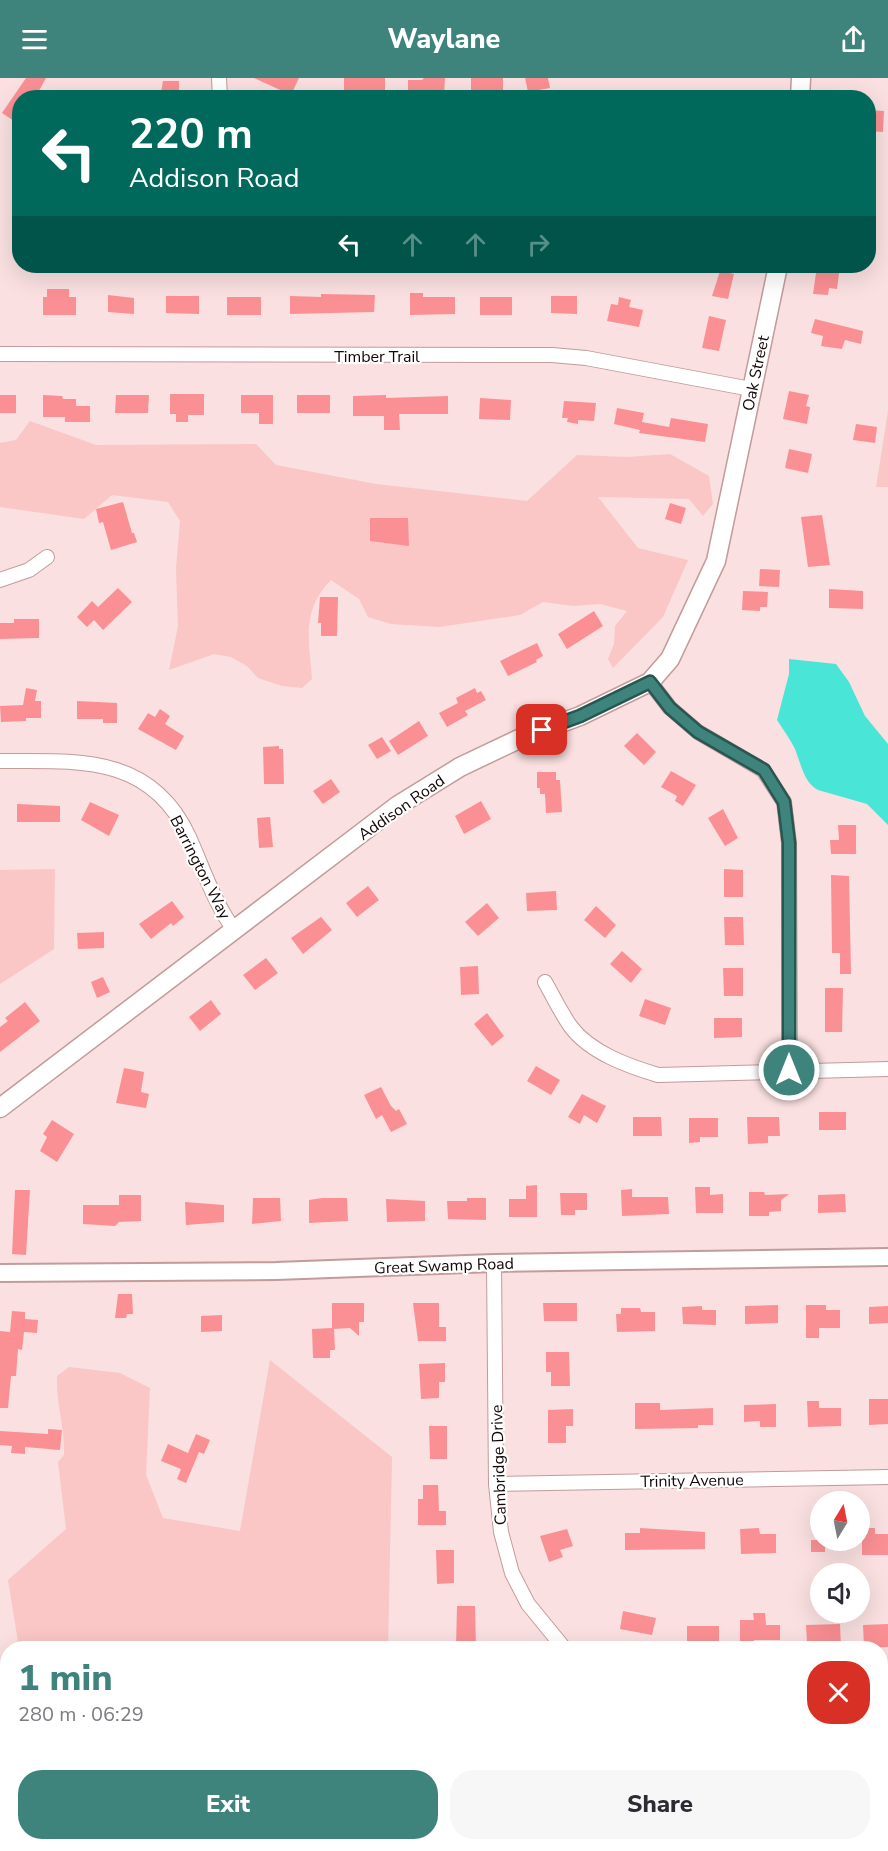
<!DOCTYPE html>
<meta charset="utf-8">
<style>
:root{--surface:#fff;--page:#f7f7f7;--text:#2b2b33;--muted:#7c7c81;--accent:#3e847c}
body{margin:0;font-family:"Nunito Sans",sans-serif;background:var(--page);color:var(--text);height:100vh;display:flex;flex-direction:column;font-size:22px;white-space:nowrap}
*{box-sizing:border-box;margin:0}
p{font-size:20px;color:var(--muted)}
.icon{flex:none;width:33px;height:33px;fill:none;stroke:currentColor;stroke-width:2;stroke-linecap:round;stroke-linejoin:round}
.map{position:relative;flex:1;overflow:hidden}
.sheet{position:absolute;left:0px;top:1563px;width:888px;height:210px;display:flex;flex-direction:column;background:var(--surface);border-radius:24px 24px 0 0;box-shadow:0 6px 24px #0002}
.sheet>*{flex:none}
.guide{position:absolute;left:12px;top:12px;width:864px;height:183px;border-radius:24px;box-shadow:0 6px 24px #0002;background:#00695c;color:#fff;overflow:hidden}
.needle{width:39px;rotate:10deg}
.controls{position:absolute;left:810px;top:1413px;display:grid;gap:12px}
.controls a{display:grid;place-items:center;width:60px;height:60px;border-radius:50%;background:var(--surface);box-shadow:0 6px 24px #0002;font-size:30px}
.pin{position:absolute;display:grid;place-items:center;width:51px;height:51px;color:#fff;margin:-26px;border-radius:12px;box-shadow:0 3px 9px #0006}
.me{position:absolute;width:66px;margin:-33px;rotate:0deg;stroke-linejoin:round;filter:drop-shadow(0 0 4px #0008)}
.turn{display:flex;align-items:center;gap:21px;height:126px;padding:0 18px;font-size:27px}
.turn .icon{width:78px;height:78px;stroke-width:2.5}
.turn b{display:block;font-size:42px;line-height:51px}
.lanes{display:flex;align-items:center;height:57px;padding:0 18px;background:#0003;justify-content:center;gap:30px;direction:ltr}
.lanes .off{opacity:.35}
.round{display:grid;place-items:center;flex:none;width:63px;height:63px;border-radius:24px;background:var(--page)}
.overview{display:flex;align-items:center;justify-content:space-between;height:102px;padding:0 18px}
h1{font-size:36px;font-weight:800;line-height:45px;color:var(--accent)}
.cta{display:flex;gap:12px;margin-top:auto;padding:12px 18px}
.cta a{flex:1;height:69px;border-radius:24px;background:var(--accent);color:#fff;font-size:24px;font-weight:800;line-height:69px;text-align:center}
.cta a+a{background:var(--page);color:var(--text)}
header{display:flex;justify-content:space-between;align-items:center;height:78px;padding:0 18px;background:var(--accent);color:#fff;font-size:27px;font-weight:800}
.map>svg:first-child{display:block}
.green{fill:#fac6c6}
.water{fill:#49e5d6}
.building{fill:#fb9094}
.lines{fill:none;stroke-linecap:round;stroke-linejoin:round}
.minor-casing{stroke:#c29b9b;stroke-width:16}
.tertiary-casing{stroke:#c29b9b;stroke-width:20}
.secondary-casing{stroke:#c29b9b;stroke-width:21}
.minor{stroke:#fff;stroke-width:14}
.tertiary{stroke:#fff;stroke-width:16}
.secondary{stroke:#fff;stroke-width:18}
.route-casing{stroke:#285651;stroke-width:15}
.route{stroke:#3e847c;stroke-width:10}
.labels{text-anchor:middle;stroke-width:4.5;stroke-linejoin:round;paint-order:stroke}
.street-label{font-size:16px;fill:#140708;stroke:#fff}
</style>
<header><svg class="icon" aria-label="menu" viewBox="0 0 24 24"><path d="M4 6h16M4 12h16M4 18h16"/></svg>Waylane<svg class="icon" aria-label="share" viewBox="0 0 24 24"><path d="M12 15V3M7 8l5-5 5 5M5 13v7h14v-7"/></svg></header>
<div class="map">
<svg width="888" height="1773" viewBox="0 0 888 1773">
<rect width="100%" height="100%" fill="#fae0e0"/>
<g class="green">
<polygon points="888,333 888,409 876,409"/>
<path d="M 30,343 L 96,367 L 256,366 L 276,387 L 376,406 L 527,423 L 577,377 L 627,379 L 670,376 L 709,398 L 713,426 L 703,438 L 689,421 L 598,419 L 638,470 L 688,482 L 663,539 L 613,590 L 608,581 L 614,566 L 615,548 L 627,533 L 600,526 L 573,528 L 543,524 L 520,537 L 439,549 L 391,546 L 368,539 L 359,521 L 331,502 C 301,533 309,561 312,601 L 302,610 L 282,608 L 258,600 L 247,588 L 231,579 L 214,576 L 169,592 L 178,548 L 176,490 L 180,443 L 168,424 L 112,417 L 84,441 L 0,429 L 0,365 L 16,362 Z"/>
<polygon points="55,791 54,871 0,906 0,792"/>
<path d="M 270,1282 L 392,1379 L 388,1570 L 19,1570 L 8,1502 L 66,1451 L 58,1384 L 64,1377 C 65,1349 56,1326 57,1298 L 69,1289 L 120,1295 L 150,1310 L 146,1397 L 163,1440 L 240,1453 Z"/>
<polygon points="0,1587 8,1587 7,1634 0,1637"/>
<polygon points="888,1728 888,1773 832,1773 822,1766 880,1766 881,1730"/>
<polygon points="587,1766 671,1766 675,1773 594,1773"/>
</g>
<path class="water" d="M 789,581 L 836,586 L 849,604 L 865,638 L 888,666 L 888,747 L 867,726 L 818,712 C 804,705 801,686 795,671 C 790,661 783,651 777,642 L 789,596 Z"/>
<g class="building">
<polygon points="26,0 46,0 35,20 20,20 20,47 2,35"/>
<polygon points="254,0 299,0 291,17"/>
<polygon points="344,0 385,0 385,15 344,19"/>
<polygon points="424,0 445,0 444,17 408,17 408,2 422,2"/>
<polygon points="471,0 503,0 503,13 488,13 488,18 471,17"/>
<polygon points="525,0 548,0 550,10 528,14"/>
<polygon points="163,3 179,3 179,20 160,20"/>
<polygon points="868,32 884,33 883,54 868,53"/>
<polygon points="817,188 840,188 837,211 829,210 828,217 813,216"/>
<polygon points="720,193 734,196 728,221 712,218"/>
<polygon points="47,211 69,211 69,219 76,219 76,237 43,237 43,219 47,219"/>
<polygon points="410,215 423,215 423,219 455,219 455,236 410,237"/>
<polygon points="321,216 375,217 374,234 290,236 290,218 321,219"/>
<polygon points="108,217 134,220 134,236 108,234"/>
<polygon points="166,218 199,218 199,236 166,235"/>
<polygon points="551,218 577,218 577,236 551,235"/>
<rect x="227" y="219" width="34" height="18"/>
<rect x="480" y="219" width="32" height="18"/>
<polygon points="619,219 631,222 629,229 643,232 639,249 607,243 611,226 618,227"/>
<polygon points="709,238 726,242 719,273 702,270"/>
<polygon points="815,241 863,253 861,266 845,262 842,271 821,268 823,258 811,255"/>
<polygon points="789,313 809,317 806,328 810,329 807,346 783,341"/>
<polygon points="170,316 204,316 204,337 188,337 188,344 176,344 176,336 170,336"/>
<rect x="0" y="317" width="16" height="18"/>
<polygon points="43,317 62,318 63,321 76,321 76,328 90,328 90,344 65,344 65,339 43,339"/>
<polygon points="116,317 149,317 148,335 115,335"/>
<polygon points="241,317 273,317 273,346 259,346 259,335 241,335"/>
<rect x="297" y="317" width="33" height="18"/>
<polygon points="386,317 386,320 448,318 448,336 399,336 400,352 384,352 384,338 353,338 353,318"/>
<polygon points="480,320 511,322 510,342 479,341"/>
<polygon points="564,323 596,325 594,343 578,342 578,346 567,344 568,340 562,340"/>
<polygon points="617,330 644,335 642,344 669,349 671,340 708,346 705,364 639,355 640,352 614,346"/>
<polygon points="856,346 877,349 875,365 853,362"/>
<polygon points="789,371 812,376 808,395 785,390"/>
<polygon points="123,424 132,455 134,455 137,464 111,472 103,444 99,445 96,431"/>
<polygon points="670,425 686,430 681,446 665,441"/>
<polygon points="822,437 830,487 808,489 801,439"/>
<polygon points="370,440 408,440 409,468 370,463"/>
<polygon points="760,491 780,492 779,509 759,508"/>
<polygon points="118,510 132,524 103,552 94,542 87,549 77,539 92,523 98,529"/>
<polygon points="829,511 863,513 863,531 829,530"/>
<polygon points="743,513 768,514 767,529 760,529 760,533 742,532"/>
<polygon points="320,519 338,519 337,558 321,558 321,545 318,545"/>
<polygon points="594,533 603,548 567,571 558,556"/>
<polygon points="14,541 39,541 39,560 0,561 0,545 14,545"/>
<polygon points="537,565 543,578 536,582 537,584 508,598 500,583"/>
<polygon points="26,610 37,612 35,623 41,623 41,640 26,640 26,643 1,644 0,628 23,627"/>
<polygon points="475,610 477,615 481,613 486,622 465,633 468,637 447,649 439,635 458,625 456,620"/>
<polygon points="77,623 117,625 117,645 103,645 103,641 77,641"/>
<polygon points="160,631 170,638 165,646 184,658 176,672 138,651 148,635 155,639"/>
<polygon points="419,643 428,658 398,677 389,663"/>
<polygon points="637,655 656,674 644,687 624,668"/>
<polygon points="382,659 391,673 377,681 368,667"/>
<polygon points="279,668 279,671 283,671 284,706 264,706 263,669"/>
<polygon points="671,693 696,707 683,728 675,723 677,718 661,709"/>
<polygon points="537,694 556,694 556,702 560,702 562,734 546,735 545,716 540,716 540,710 537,710"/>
<polygon points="331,701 340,714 323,726 313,713"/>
<polygon points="481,723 491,741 464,756 455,738"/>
<polygon points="90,724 119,737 109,758 81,742"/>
<polygon points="17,726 60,728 60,744 17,744"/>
<polygon points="723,731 738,760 725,768 708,740"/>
<polygon points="270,739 273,769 259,770 257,740"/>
<polygon points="838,747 856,747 856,776 831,776 830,762 839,762"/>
<polygon points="724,791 743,792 743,819 724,819"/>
<polygon points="831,797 849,798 851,896 840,896 840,875 832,875"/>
<polygon points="368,808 379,822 357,839 346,825"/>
<polygon points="556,813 557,832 527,833 526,815"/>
<polygon points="172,823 184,839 173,848 171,845 151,861 139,846"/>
<polygon points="487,825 499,840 478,858 465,844"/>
<polygon points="596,828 616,847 605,860 584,842"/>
<polygon points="321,839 332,852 303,876 291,860"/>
<polygon points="724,839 743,839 744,867 725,867"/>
<polygon points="104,854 104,870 78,871 77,855"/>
<polygon points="622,873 642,891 631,905 610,886"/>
<polygon points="266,880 278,895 255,912 243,897"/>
<polygon points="478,888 479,916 461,917 460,889"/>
<polygon points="723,890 743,890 743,918 724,918"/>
<polygon points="103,899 110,914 97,920 91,904"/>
<polygon points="825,910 843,910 842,954 825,954"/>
<polygon points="645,921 671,930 665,947 639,938"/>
<polygon points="211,922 221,936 200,953 189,939"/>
<polygon points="25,924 40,943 0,974 0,949 8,943 5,940"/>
<polygon points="487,935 504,958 492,968 474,946"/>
<polygon points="714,940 742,940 742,959 714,960"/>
<polygon points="536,988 560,1002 551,1017 527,1003"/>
<polygon points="124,990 144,994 141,1014 149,1016 146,1030 116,1025"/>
<polygon points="381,1009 391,1028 396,1033 399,1031 407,1046 391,1054 382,1037 376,1041 364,1017"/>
<polygon points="582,1016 606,1028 597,1045 584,1037 580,1046 568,1039"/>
<rect x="819" y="1034" width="27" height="18"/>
<polygon points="633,1039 661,1039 662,1058 633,1058"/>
<polygon points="747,1039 779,1039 780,1058 768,1058 768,1065 748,1066"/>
<polygon points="689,1040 718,1040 718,1059 700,1059 700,1064 689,1065"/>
<polygon points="52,1042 74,1056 57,1084 40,1073 47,1059 43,1056"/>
<polygon points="537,1107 537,1139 509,1139 509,1121 526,1121 526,1108"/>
<polygon points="695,1109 710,1109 710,1117 723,1116 723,1135 696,1135"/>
<polygon points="632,1111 632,1119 668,1119 669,1136 622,1138 621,1112"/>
<polygon points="15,1112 30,1112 26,1177 12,1176"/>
<polygon points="749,1114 764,1114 765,1117 789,1116 781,1122 781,1133 769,1134 769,1138 749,1138"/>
<polygon points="560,1115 587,1115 587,1132 575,1132 575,1137 561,1137"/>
<polygon points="845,1116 846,1134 818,1135 818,1117"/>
<polygon points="119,1117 141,1117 141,1143 119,1144 115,1148 83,1146 83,1127 119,1127"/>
<polygon points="253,1120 280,1120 281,1143 252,1146"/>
<polygon points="322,1120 347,1120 348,1143 309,1145 309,1122"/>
<polygon points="467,1120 486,1120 486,1142 448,1141 447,1123 467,1123"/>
<polygon points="386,1121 425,1123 425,1143 387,1144"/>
<polygon points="185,1124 224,1127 224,1144 186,1147"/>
<polygon points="118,1216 132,1216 133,1236 127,1236 126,1240 115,1240"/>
<polygon points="332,1225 364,1225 364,1244 359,1244 359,1258 350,1250 334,1251 335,1272 330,1272 330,1280 313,1280 312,1251 332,1250"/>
<polygon points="413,1225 439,1225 439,1249 446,1249 446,1263 418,1263"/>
<polygon points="543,1225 577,1225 577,1243 544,1243"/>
<polygon points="778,1227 778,1245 745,1246 745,1228"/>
<polygon points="806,1227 826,1227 826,1232 840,1232 840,1250 819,1250 819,1260 806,1260"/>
<polygon points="702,1228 702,1232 716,1232 716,1247 683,1246 682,1229"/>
<polygon points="888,1228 888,1245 869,1246 869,1229"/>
<polygon points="621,1230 640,1230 641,1234 655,1234 655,1253 617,1254 616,1236 621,1236"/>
<polygon points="12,1233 25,1234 25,1241 38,1242 37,1255 24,1254 22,1272 18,1271 16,1298 11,1298 8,1330 0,1330 0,1253 10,1254"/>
<polygon points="222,1237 222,1253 201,1254 201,1238"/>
<polygon points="546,1274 569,1274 570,1308 551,1308 551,1294 546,1294"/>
<polygon points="445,1285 445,1304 439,1304 439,1320 421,1321 419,1286"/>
<polygon points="869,1321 888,1321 888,1346 869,1347"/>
<polygon points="807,1323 819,1323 819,1330 841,1330 841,1348 808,1349"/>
<polygon points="635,1325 660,1325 660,1332 713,1330 713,1347 698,1347 698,1350 635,1351"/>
<polygon points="776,1326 776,1349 760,1349 760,1343 744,1344 744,1327"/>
<polygon points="573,1331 573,1348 566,1348 566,1365 548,1365 548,1332"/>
<polygon points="429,1348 447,1348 447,1381 430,1381"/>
<polygon points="48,1351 62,1352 60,1372 25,1369 25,1376 11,1375 12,1368 0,1367 0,1353 48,1356"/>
<polygon points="196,1356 210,1362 204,1376 199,1374 186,1405 177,1401 181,1391 161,1383 168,1366 188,1375"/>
<polygon points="423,1407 438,1407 439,1433 446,1433 446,1447 418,1447 418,1421 423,1421"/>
<polygon points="640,1450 705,1454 705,1471 625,1472 625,1455 640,1455"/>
<polygon points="759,1450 760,1456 776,1456 776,1475 741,1476 740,1451"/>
<polygon points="862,1450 875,1450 875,1456 888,1456 888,1477 862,1477"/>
<polygon points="567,1451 573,1468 560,1472 563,1479 549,1484 540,1458"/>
<rect x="811" y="1462" width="14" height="12"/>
<polygon points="436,1472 454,1472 454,1505 437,1506"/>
<polygon points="457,1528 475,1528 476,1570 456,1570"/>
<polygon points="623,1533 656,1540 652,1557 620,1551"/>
<polygon points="753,1535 765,1535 766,1547 780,1547 780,1562 754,1562 754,1569 740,1569 740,1542 754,1542"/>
<polygon points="840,1546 841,1569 821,1570 821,1565 807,1565 806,1547"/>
<polygon points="888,1546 888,1569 864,1570 863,1547"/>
<polygon points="687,1548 719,1548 719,1570 703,1570 703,1565 687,1565"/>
</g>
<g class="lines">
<g class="minor-casing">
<g id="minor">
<polyline points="219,0 220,20"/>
<polyline points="0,276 552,277 586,280 751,311"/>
<polyline points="0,502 29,492 47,479"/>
<polyline points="650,604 670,630 698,654 763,692 784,724 789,765 790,992"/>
<path d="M 0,683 C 77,683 151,676 189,759 C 203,790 214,825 235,853"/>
<path d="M 545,904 C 553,918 561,935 571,949 C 591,975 628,988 658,997 L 888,991"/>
<polyline points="494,1185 496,1406 501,1454 512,1495 528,1526 564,1570"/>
<polyline points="496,1406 888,1399"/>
<polyline points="880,1621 888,1621"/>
<polyline points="0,1736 8,1736"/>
<polyline points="269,1766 271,1773"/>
<polyline points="507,1766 507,1773"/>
</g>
</g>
<g class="tertiary-casing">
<polyline id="tertiary" points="0,1195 276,1193 494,1185 888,1179"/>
</g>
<g class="secondary-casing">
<g id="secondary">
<polyline points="800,20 801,0"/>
<polyline points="0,1030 397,728 460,689 521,660 580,638 650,604 670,581 716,483 778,188"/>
</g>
</g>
<use href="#minor" class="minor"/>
<use href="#tertiary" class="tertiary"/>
<use href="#secondary" class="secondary"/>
</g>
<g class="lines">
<g class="route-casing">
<polyline id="route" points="542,652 580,638 650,604 670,630 698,654 764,692 784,724 789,765 789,992"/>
</g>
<use href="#route" class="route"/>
</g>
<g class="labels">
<g class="street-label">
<text x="377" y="284">Timber Trail</text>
<text transform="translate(755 295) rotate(-78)" y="6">Oak Street</text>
<text transform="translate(401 729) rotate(-35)" y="6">Addison Road</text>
<text transform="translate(201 789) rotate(63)" y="6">Barrington Way</text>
<text transform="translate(444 1187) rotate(-2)" y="6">Great Swamp Road</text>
<text transform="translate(498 1387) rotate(-92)" y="6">Cambridge Drive</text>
<text transform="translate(692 1402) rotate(-1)" y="6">Trinity Avenue</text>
</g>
</g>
</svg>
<div class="controls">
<a><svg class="needle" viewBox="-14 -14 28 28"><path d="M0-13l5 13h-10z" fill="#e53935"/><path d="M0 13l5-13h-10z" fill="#7c7c81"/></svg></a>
<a><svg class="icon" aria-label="sound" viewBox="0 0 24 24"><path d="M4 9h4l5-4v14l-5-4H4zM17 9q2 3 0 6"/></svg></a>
</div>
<div class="pin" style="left:542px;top:652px;background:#d93025"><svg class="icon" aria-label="arrive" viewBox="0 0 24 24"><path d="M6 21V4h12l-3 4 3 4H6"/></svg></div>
<svg class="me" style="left:789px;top:992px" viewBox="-20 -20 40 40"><circle r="17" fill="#3e847c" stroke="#fff" stroke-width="3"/><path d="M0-11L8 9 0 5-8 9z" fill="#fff"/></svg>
<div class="guide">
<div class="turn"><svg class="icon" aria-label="left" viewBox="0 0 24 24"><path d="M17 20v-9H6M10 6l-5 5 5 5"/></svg><div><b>220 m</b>Addison Road</div></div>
<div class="lanes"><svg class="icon" aria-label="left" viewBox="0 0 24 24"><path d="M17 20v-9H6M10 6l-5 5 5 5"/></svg><svg class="icon off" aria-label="ahead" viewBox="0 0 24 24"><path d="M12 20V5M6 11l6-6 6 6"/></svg><svg class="icon off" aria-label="ahead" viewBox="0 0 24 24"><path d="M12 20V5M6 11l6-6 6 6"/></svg><svg class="icon off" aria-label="right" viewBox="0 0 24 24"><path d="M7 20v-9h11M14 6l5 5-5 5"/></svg></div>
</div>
<section class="sheet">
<div class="overview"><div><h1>1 min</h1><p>280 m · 06:29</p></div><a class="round" style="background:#d93025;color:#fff"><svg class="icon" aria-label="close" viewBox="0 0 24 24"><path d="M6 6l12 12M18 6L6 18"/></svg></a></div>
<div class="cta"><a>Exit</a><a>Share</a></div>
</section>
</div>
